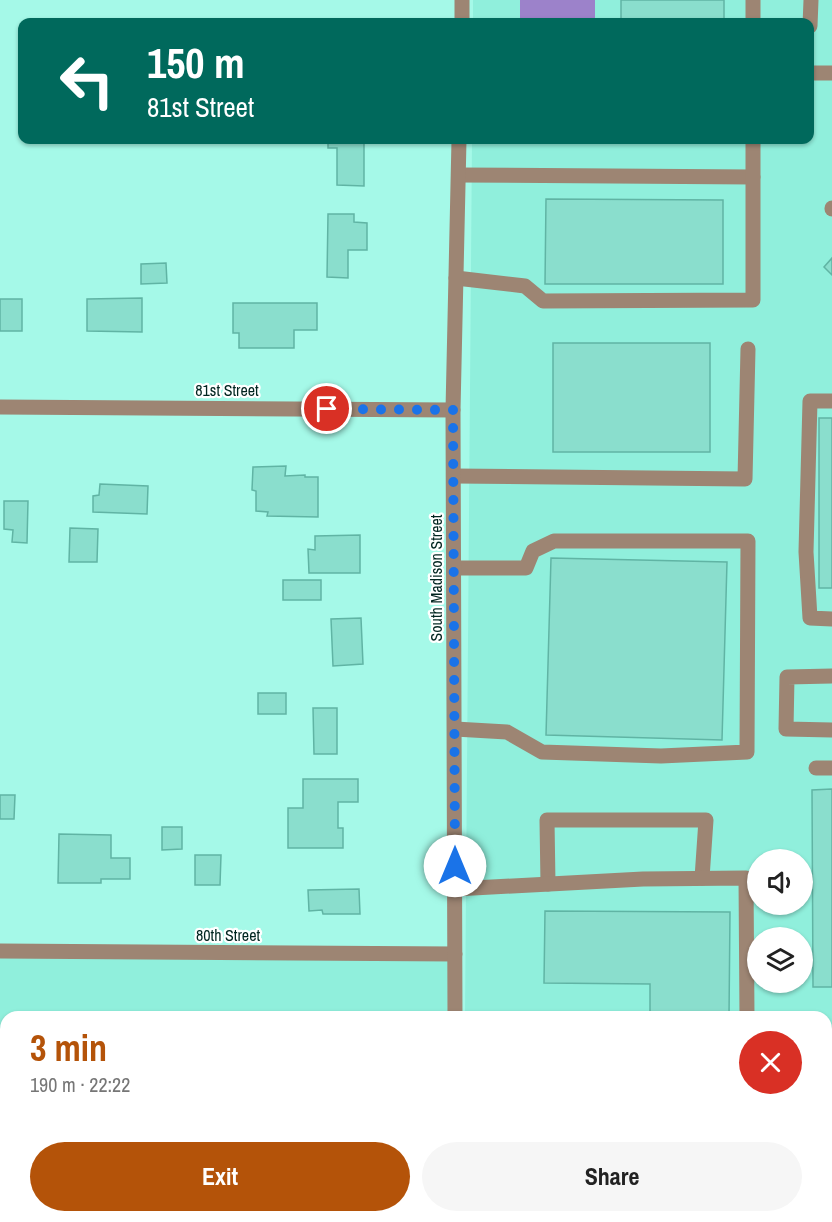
<!DOCTYPE html>
<meta charset="utf-8">
<style>
:root{--surface:#fff;--page:#f6f6f6;--text:#222;--muted:#767676;--accent:#b45309}
body{margin:0;font-family:"Archivo Narrow",sans-serif;background:var(--page);color:var(--text);height:100vh;display:flex;flex-direction:column;font-size:22px;white-space:nowrap}
*{box-sizing:border-box;margin:0}
p{font-size:20px;color:var(--muted)}
.icon{flex:none;width:33px;height:33px;fill:none;stroke:currentColor;stroke-width:2;stroke-linecap:round;stroke-linejoin:round}
.map{position:relative;flex:1;overflow:hidden}
.drawer{position:absolute;left:0px;top:1011px;width:832px;height:212px;display:flex;flex-direction:column;background:var(--surface);border-radius:18px 18px 0 0;box-shadow:0 2px 4px #0004}
.drawer>*{flex:none}
.guide{position:absolute;left:18px;top:18px;width:796px;height:126px;border-radius:12px;box-shadow:0 2px 4px #0004;background:#00695c;color:#fff;overflow:hidden}
.buttons{position:absolute;left:747px;top:849px;display:grid;gap:12px}
.buttons a{display:grid;place-items:center;width:66px;height:66px;border-radius:50%;background:var(--surface);box-shadow:0 2px 4px #0004;font-size:30px}
.pin{position:absolute;display:grid;place-items:center;width:51px;height:51px;color:#fff;margin:-26px;border:3px solid #fff;border-radius:50%;box-shadow:0 2px 6px #0007}
.me{position:absolute;width:66px;margin:-33px;rotate:0deg;stroke-linejoin:round;filter:drop-shadow(0 0 4px #0008)}
.turn{display:flex;align-items:center;gap:21px;height:126px;padding:0 30px;font-size:27px}
.turn .icon{width:78px;height:78px;stroke-width:2.5}
.turn b{display:block;font-size:42px;line-height:51px}
.round{display:grid;place-items:center;flex:none;width:63px;height:63px;border-radius:32px;background:var(--page)}
.overview{display:flex;align-items:center;justify-content:space-between;height:102px;padding:0 30px}
h1{font-size:36px;font-weight:800;line-height:45px;color:var(--accent)}
.cta{display:flex;gap:12px;margin-top:auto;padding:12px 30px}
.cta a{flex:1;height:69px;border-radius:36px;background:var(--accent);color:#fff;font-size:24px;font-weight:800;line-height:69px;text-align:center}
.cta a+a{background:var(--page);color:var(--text)}
.map>svg:first-child{display:block}
.built{fill:#90efdc;fill-rule:evenodd}
.water{fill:#9c82ca}
.building{fill:#8adecd;stroke:#60b4a4;stroke-width:1.5}
.lines{fill:none;stroke-linecap:round;stroke-linejoin:round}
.minor{stroke:#9d8573;stroke-width:15}
.route{stroke:#1a73e8;stroke-width:10;stroke-dasharray:0 18}
.labels{text-anchor:middle;stroke-width:4.5;stroke-linejoin:round;paint-order:stroke}
.street-label{font-size:16px;fill:#002520;stroke:#fff}
</style>
<div class="map">
<svg width="832" height="1222" viewBox="0 0 832 1222">
<rect width="100%" height="100%" fill="#a5f9e8"/>
<g class="built">
<path d="M 473,0 L 832,0 L 832,1222 L 463,1222 L 463,1216 L 826,1216 L 826,1017 L 465,1017 L 472,140 L 810,140 L 810,22 L 473,22 ZM 758,860 L 802,860 L 802,904 L 758,904 ZM 758,938 L 802,938 L 802,982 L 758,982 Z"/>
<polygon points="0,951 455,954 455,1017 6,1017 6,1216 454,1216 454,1222 0,1222"/>
</g>
<rect class="water" x="520" y="0" width="75" height="22"/>
<g class="building">
<rect x="621" y="0" width="103" height="22"/>
<polygon points="363,19 363,22 336,22 336,20"/>
<polygon points="328,140 364,140 364,186 337,185 337,148 328,148"/>
<polygon points="546,199 723,200 723,284 545,284"/>
<polygon points="328,214 354,214 354,222 367,223 367,250 348,250 348,278 327,277"/>
<polygon points="832,258 832,275 824,267"/>
<polygon points="166,263 167,283 141,284 141,264"/>
<polygon points="142,298 142,332 87,331 87,299"/>
<rect x="0" y="299" width="22" height="32"/>
<polygon points="233,303 317,303 317,330 294,330 294,348 239,348 239,333 233,333"/>
<rect x="553" y="343" width="157" height="109"/>
<rect x="819" y="418" width="13" height="170"/>
<polygon points="286,466 285,476 305,475 305,477 318,477 318,517 267,516 268,512 256,511 256,491 252,490 253,467"/>
<polygon points="100,484 148,486 147,514 93,512 93,496 99,495"/>
<polygon points="4,501 28,501 27,543 12,542 13,530 4,529"/>
<polygon points="70,528 98,529 97,562 69,562"/>
<polygon points="360,535 360,573 309,573 308,549 315,550 315,536"/>
<polygon points="551,558 727,562 722,740 546,735"/>
<rect x="283" y="580" width="38" height="20"/>
<polygon points="361,618 363,664 333,666 331,619"/>
<rect x="258" y="693" width="28" height="21"/>
<polygon points="313,708 337,708 337,754 314,754"/>
<polygon points="303,779 358,779 358,802 338,802 338,828 343,828 343,848 288,848 288,808 303,808"/>
<polygon points="832,789 832,987 813,987 812,790"/>
<polygon points="0,795 15,795 14,819 0,819"/>
<polygon points="162,827 182,827 182,849 162,850"/>
<polygon points="59,834 111,835 111,858 130,858 130,879 101,879 101,883 58,883"/>
<polygon points="195,855 221,855 220,885 195,885"/>
<polygon points="359,889 360,914 323,914 322,910 309,911 308,890"/>
<polygon points="545,911 730,912 729,1017 650,1017 650,984 544,983"/>
<polygon points="826,1038 832,1038 832,1222 814,1222 814,1216 826,1216"/>
<polygon points="0,1061 6,1061 6,1216 296,1216 296,1221 314,1222 0,1222"/>
<rect x="635" y="1216" width="93" height="6"/>
</g>
<g class="lines">
<g class="minor">
<polyline points="753,0 753,22"/>
<polyline points="462,22 462,0"/>
<polyline points="810,26 811,0"/>
<polyline points="810,73 832,73"/>
<polyline points="459,175 753,177"/>
<polyline points="832,209 832,208"/>
<polyline points="456,278 525,286 543,301 753,300 753,140"/>
<polyline points="832,401 810,401 806,552 810,618 832,619"/>
<polyline points="0,407 453,410"/>
<polyline points="454,476 745,479 748,349"/>
<polyline points="454,568 526,568 533,551 554,541 748,541 747,752 661,756 542,752 507,732 455,729"/>
<polyline points="832,676 787,677 786,729 832,730"/>
<polyline points="816,768 832,768"/>
<polyline points="548,884 547,820 706,820 702,878"/>
<polyline points="455,889 643,879 746,878 747,1017"/>
<polyline points="0,951 455,954"/>
<polyline points="455,1017 453,410 459,140"/>
<polyline points="747,1216 747,1222"/>
<polyline points="341,1222 341,1216"/>
<polyline points="455,1222 455,1216"/>
</g>
</g>
<g class="lines">
<polyline class="route" points="327,409 453,410 455,866"/>
</g>
<g class="labels">
<g class="street-label">
<text x="227" y="396">81st Street</text>
<text transform="translate(436 578) rotate(-90)" y="6">South Madison Street</text>
<text x="228" y="941">80th Street</text>
</g>
</g>
</svg>
<div class="buttons">
<a><svg class="icon" aria-label="sound" viewBox="0 0 24 24"><path d="M4 9h4l5-4v14l-5-4H4zM17 9q2 3 0 6"/></svg></a>
<a><svg class="icon" aria-label="layers" viewBox="0 0 24 24"><path d="M12 4l9 5-9 5-9-5zM3 14l9 5 9-5"/></svg></a>
</div>
<div class="pin" style="left:327px;top:409px;background:#d93025"><svg class="icon" aria-label="arrive" viewBox="0 0 24 24"><path d="M6 21V4h12l-3 4 3 4H6"/></svg></div>
<svg class="me" style="left:455px;top:866px" viewBox="-20 -20 40 40"><circle r="19" fill="#fff"/><path d="M0-13L10 11 0 6-10 11z" fill="#1a73e8"/></svg>
<div class="guide">
<div class="turn"><svg class="icon" aria-label="left" viewBox="0 0 24 24"><path d="M17 20v-9H6M10 6l-5 5 5 5"/></svg><div><b>150 m</b>81st Street</div></div>
</div>
<section class="drawer">
<div class="overview"><div><h1>3 min</h1><p>190 m · 22:22</p></div><a class="round" style="background:#d93025;color:#fff"><svg class="icon" aria-label="close" viewBox="0 0 24 24"><path d="M6 6l12 12M18 6L6 18"/></svg></a></div>
<div class="cta"><a>Exit</a><a>Share</a></div>
</section>
</div>
